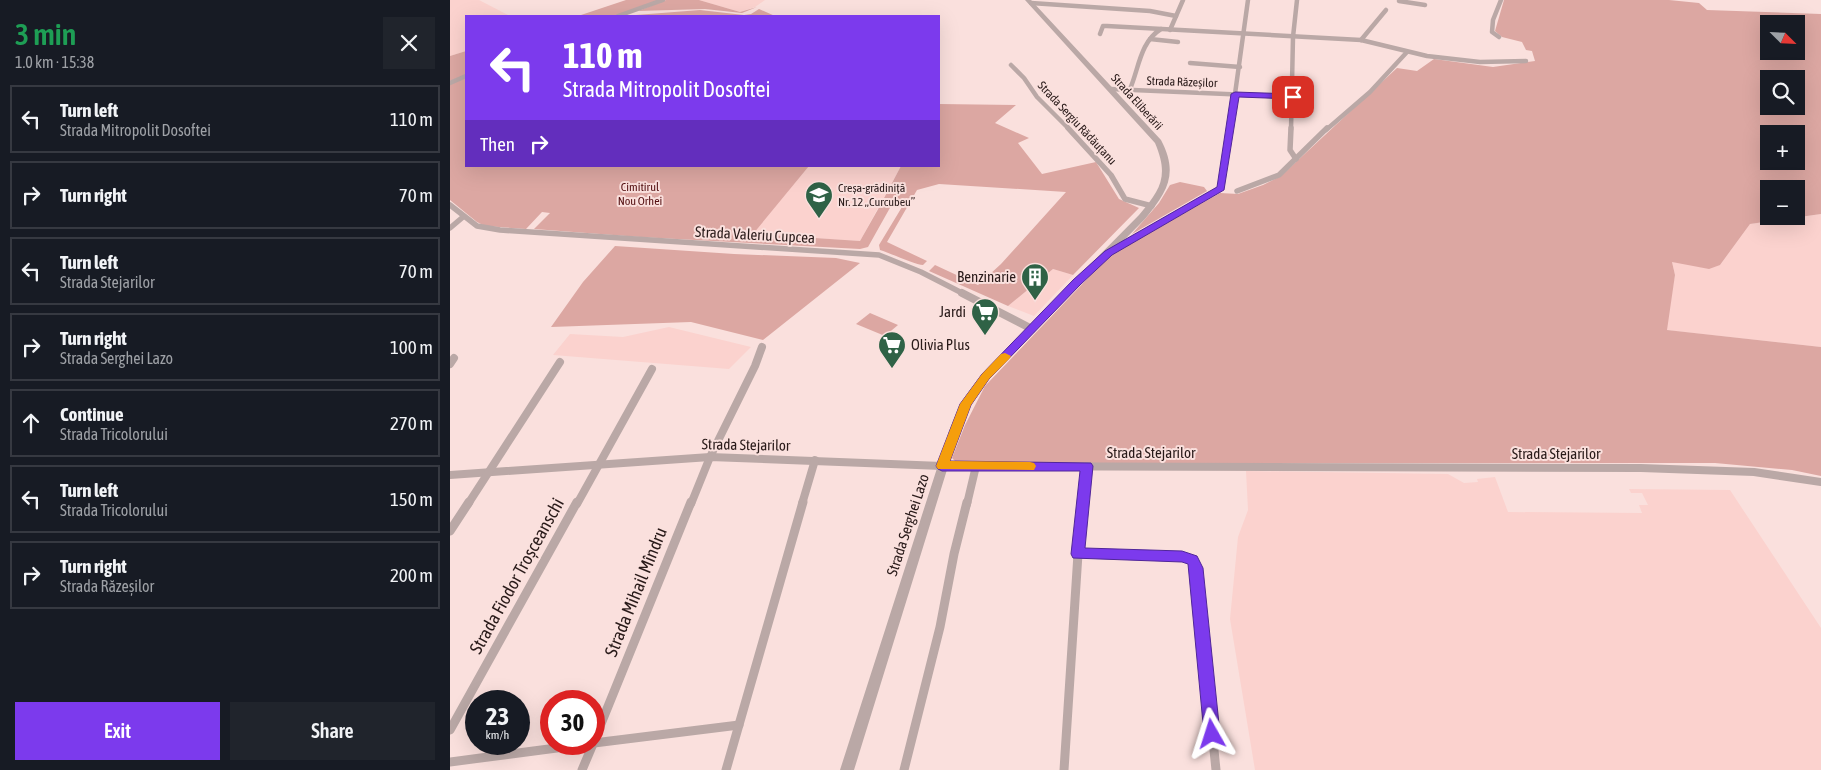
<!DOCTYPE html>
<meta charset="utf-8">
<style>
:root{--surface:#171b24;--page:#20242c;--text:#f1f3f6;--muted:#9ea1a6;--line:#363941;--accent:#7c3aed}
body{margin:0;font-family:"Asap Condensed",sans-serif;background:var(--page);color:var(--text);height:100vh;display:flex;flex-direction:column;font-size:19px;white-space:nowrap}
*{box-sizing:border-box;margin:0}
p{font-size:16px;color:var(--muted)}
.icon{flex:none;width:28px;height:28px;fill:none;stroke:currentColor;stroke-width:2;stroke-linecap:round;stroke-linejoin:round}
.map{position:relative;flex:1;overflow:hidden}
.details{display:flex;flex-direction:column;background:var(--surface);width:450px}
.details>*{flex:none}
.hud{position:absolute;left:15px;top:15px;width:475px;height:152px;border-radius:0px;box-shadow:0 5px 20px #0002;background:#7c3aed;color:#fff;overflow:hidden}
.needle{width:32px;rotate:114deg}
.buttons{position:absolute;left:1310px;top:15px;display:grid;gap:10px}
.buttons a{display:grid;place-items:center;width:45px;height:45px;border-radius:0px;background:var(--surface);box-shadow:0 5px 20px #0002;font-size:25px}
.speed{position:absolute;left:15px;top:690px;display:flex;gap:10px;font-size:25px;font-weight:700;text-align:center}
.speed>*{display:grid;place-content:center;width:65px;height:65px;border-radius:50%;background:var(--surface);box-shadow:0 5px 20px #0002;line-height:1}
.speed small{font-size:12px;font-weight:400}
.speed .limit{border:8px solid #d22;background:#fff;color:#111}
.pin{position:absolute;display:grid;place-items:center;width:42px;height:42px;color:#fff;margin:-21px;border-radius:10px;box-shadow:0 2px 8px #0006}
.me{position:absolute;width:55px;margin:-28px;rotate:354deg;stroke-linejoin:round;filter:drop-shadow(0 0 4px #0008)}
.turn{display:flex;align-items:center;gap:18px;height:105px;padding:0 15px;font-size:22px}
.turn .icon{width:65px;height:65px;stroke-width:2.5}
.turn b{display:block;font-size:35px;line-height:42px}
.then{display:flex;align-items:center;height:48px;padding:0 15px;background:#0003;gap:10px;font-size:19px}
.round{display:grid;place-items:center;flex:none;width:52px;height:52px;border-radius:0px;background:var(--page)}
.head{display:flex;align-items:center;justify-content:space-between;height:85px;padding:0 15px}
h1{font-size:30px;font-weight:600;line-height:38px;color:#1e9e55}
.cta{display:flex;gap:10px;margin-top:auto;padding:10px 15px}
.cta a{flex:1;height:58px;border-radius:0px;background:var(--accent);color:#fff;font-size:20px;font-weight:600;line-height:58px;text-align:center}
.cta a+a{background:var(--page);color:var(--text)}
ul{padding:0;list-style:none}
li{display:flex;align-items:center;gap:15px;height:68px;margin:0 10px 8px;padding:0 5px;border:2px solid var(--line);border-radius:0px}
li div{flex:1}
li b{display:block;font-size:19px}
li em{font-style:normal}
main{display:flex;flex:1;min-height:0}
.map>svg:first-child{display:block}
.built{fill:#fbd2ce}
.green{fill:#dca7a2;fill-rule:evenodd}
.lines{fill:none;stroke-linecap:round;stroke-linejoin:round}
.minor-far3{stroke:#baa8a6;stroke-width:4.5}
.minor-far2{stroke:#baa8a6;stroke-width:5.5}
.minor-far1{stroke:#baa8a6;stroke-width:8}
.minor{stroke:#baa8a6;stroke-width:9}
.tertiary{fill:#baa8a6;fill-rule:evenodd}
.route{fill:#7c3aed;stroke:#51269a}
.slow{fill:#f59e0b}
.labels{text-anchor:middle;stroke-width:4;stroke-linejoin:round;paint-order:stroke}
.far-street-label{font-size:12px;fill:#291a19;stroke:#fae0dd}
.far-park-label{font-size:12px;fill:#530e10;stroke:#fae0dd}
.far-poi-label{font-size:12px;fill:#291a19;stroke:#fae0dd;text-anchor:start}
.street-label{font-size:15px;fill:#291a19;stroke:#fae0dd}
.poi-label{font-size:15px;fill:#291a19;stroke:#fae0dd;text-anchor:end}
.near-street-label{font-size:18px;fill:#291a19;stroke:#fae0dd}
</style>
<main>
<section class="details">
<div class="head"><div><h1>3 min</h1><p>1.0 km · 15:38</p></div><a class="round"><svg class="icon" aria-label="close" viewBox="0 0 24 24"><path d="M6 6l12 12M18 6L6 18"/></svg></a></div>
<ul>
<li><svg class="icon" aria-label="left" viewBox="0 0 24 24"><path d="M17 20v-9H6M10 6l-5 5 5 5"/></svg><div><b>Turn left</b><p>Strada Mitropolit Dosoftei</p></div><em>110 m</em></li>
<li><svg class="icon" aria-label="right" viewBox="0 0 24 24"><path d="M7 20v-9h11M14 6l5 5-5 5"/></svg><div><b>Turn right</b></div><em>70 m</em></li>
<li><svg class="icon" aria-label="left" viewBox="0 0 24 24"><path d="M17 20v-9H6M10 6l-5 5 5 5"/></svg><div><b>Turn left</b><p>Strada Stejarilor</p></div><em>70 m</em></li>
<li><svg class="icon" aria-label="right" viewBox="0 0 24 24"><path d="M7 20v-9h11M14 6l5 5-5 5"/></svg><div><b>Turn right</b><p>Strada Serghei Lazo</p></div><em>100 m</em></li>
<li><svg class="icon" aria-label="ahead" viewBox="0 0 24 24"><path d="M12 20V5M6 11l6-6 6 6"/></svg><div><b>Continue</b><p>Strada Tricolorului</p></div><em>270 m</em></li>
<li><svg class="icon" aria-label="left" viewBox="0 0 24 24"><path d="M17 20v-9H6M10 6l-5 5 5 5"/></svg><div><b>Turn left</b><p>Strada Tricolorului</p></div><em>150 m</em></li>
<li><svg class="icon" aria-label="right" viewBox="0 0 24 24"><path d="M7 20v-9h11M14 6l5 5-5 5"/></svg><div><b>Turn right</b><p>Strada Răzeșilor</p></div><em>200 m</em></li>
</ul>
<div class="cta"><a>Exit</a><a>Share</a></div>
</section>
<div class="map">
<svg width="1371" height="770" viewBox="0 0 1371 770">
<rect width="100%" height="100%" fill="#fae0dd"/>
<g class="built">
<polygon points="0,0 29,0 60,16 16,16 16,51 0,56"/>
<polygon points="249,0 315,0 305,7 290,12"/>
<polygon points="359,166 451,166 410,241 302,234"/>
<polygon points="1371,214 1371,347 1216,330 1225,275 1222,262 1270,265 1300,224"/>
<polygon points="603,269 623,275 584,316 558,306"/>
<polygon points="219,327 301,347 279,369 103,355 120,334 173,337"/>
<polygon points="796,471 998,474 1014,483 1028,482 1027,479 1045,477 1058,512 1192,513 1189,505 1198,505 1192,493 1181,493 1179,489 1280,490 1371,628 1371,770 805,770 780,619 788,537 798,510"/>
</g>
<g class="green">
<polygon points="176,0 210,0 165,16 128,16"/>
<polygon points="216,0 249,0 290,12 307,7 292,13 255,9 188,11"/>
<path d="M 1054,0 L 1219,0 L 1249,3 L 1257,10 L 1371,14 L 1371,214 L 1300,224 L 1270,265 L 1259,269 L 1222,262 L 1225,275 L 1217,330 L 1371,347 L 1371,476 L 1342,470 L 1265,463 L 507,463 L 502,458 L 515,425 L 535,386 L 660,255 L 770,193 L 788,194 L 813,185 L 831,176 L 947,68 L 967,71 L 984,59 L 1043,67 L 1085,61 L 1082,51 L 1076,50 L 1072,42 L 1052,37 L 1045,31 ZM 1319,24 L 1346,24 L 1346,51 L 1319,51 ZM 1319,79 L 1346,79 L 1346,106 L 1319,106 ZM 1319,134 L 1346,134 L 1346,161 L 1319,161 ZM 1319,189 L 1346,189 L 1346,216 L 1319,216 Z"/>
<polygon points="309,9 325,16 173,16 250,10 294,15 301,14"/>
<polygon points="16,51 16,75 0,81 0,56"/>
<polygon points="16,78 16,166 359,166 303,234 410,241 431,204 441,206 418,247 410,249 190,237 84,229 100,213 92,212 76,229 35,226 27,222 0,200 0,84"/>
<path d="M 489,104 L 566,105 L 545,123 L 579,138 L 568,143 L 592,174 L 646,162 L 669,199 L 689,208 L 623,275 L 603,269 L 558,306 L 479,271 L 485,265 L 528,285 L 551,264 L 616,192 L 489,184 L 467,190 L 437,242 L 477,261 L 473,265 C 466,265 440,253 430,250 L 429,245 L 455,202 L 434,198 L 451,166 L 489,166 Z"/>
<polygon points="730,182 754,187 757,191 682,234 709,203 720,185"/>
<polygon points="165,246 284,254 386,258 410,263 313,340 241,322 101,327 133,282"/>
<polygon points="420,313 448,325 435,336 406,324"/>
</g>
<g class="lines">
<g class="minor-far3">
<polyline points="949,1 975,5"/>
<polyline points="581,3 700,11 726,16"/>
<polyline points="168,16 213,0"/>
<polyline points="720,30 733,0"/>
<polyline points="650,34 653,26 657,26 911,40 977,56 1030,62 1076,61"/>
<polyline points="1049,37 1042,32 1043,20 1051,0"/>
<polyline points="700,39 728,42"/>
<polyline points="911,40 936,10"/>
<polyline points="740,63 790,67"/>
<polyline points="561,65 574,78 587,97 620,130"/>
<polyline points="0,83 16,76"/>
<polyline points="660,89 843,97"/>
<path d="M 680,89 C 689,68 690,42 711,29"/>
<polyline points="780,130 798,0"/>
<polyline points="841,130 843,37 847,0"/>
<polyline points="876,130 920,92 957,52"/>
</g>
<g class="minor-far2">
<polyline points="618,128 661,175 675,199 702,206"/>
<polyline points="841,128 840,150 846,159"/>
<polyline points="787,191 829,175 877,128"/>
<polyline points="0,205 27,226 50,230 429,255 471,272 514,294"/>
<polyline points="0,228 13,217"/>
<polyline points="658,253 771,188 780,128"/>
</g>
<g class="minor-far1">
<polyline points="512,293 582,329"/>
<polyline points="0,364 4,358"/>
<polyline points="0,475 260,457 492,466 1191,468 1304,472 1371,482"/>
<polyline points="18,504 110,362"/>
<polyline points="127,504 202,369"/>
<polyline points="241,504 260,457 305,366 312,347"/>
<polyline points="352,504 365,460"/>
<polyline points="517,504 526,466"/>
<polyline points="633,504 637,466"/>
</g>
<g class="minor">
<polyline points="0,531 19,502"/>
<polyline points="628,554 731,557 738,558 745,563 766,770"/>
<polyline points="0,730 127,502"/>
<polyline points="144,741 241,502"/>
<polyline points="144,743 289,725"/>
<polyline points="0,762 137,744"/>
<polyline points="132,770 143,744"/>
<polyline points="276,770 353,502"/>
<polyline points="454,770 490,627 504,554 517,502"/>
<polyline points="614,770 628,554 633,502"/>
</g>
<path class="tertiary" d="M 575,0 L 581,0 L 711,140 C 729,174 717,192 695,219 L 538,378 L 520,405 L 509,431 L 404,770 L 390,770 L 499,431 L 510,404 L 532,374 L 689,215 C 711,189 719,176 705,143 Z"/>
</g>
<polygon class="route" points="785,92 843,94 847,97 843,99 789,97 774,190 662,255 630,285 539,379 521,405 500,461 641,463 643,466 635,548 732,551 747,556 753,568 770,734 768,739 762,742 757,739 754,734 738,564 732,562 623,558 621,554 630,471 492,471 488,469 486,466 510,404 532,374 623,280 655,251 767,187 781,94"/>
<polygon class="slow" points="555,353 561,356 559,359 539,379 521,405 500,461 580,462 584,463 586,466 584,470 488,469 486,466 510,404 532,374 551,354"/>
<defs>
<g id="school-pin" transform="scale(1.4375)"><path d="M0 17L-7.5 6A9.5 9.5 0 1 1 7.5 6Z" fill="#2f6246" stroke="#fae0dd"/><path d="M0-5L7-2L0 1L-7-2ZM-4 1L0 2.5L4 1V4Q0 6-4 4Z" fill="#fff"/></g>
<g id="building-pin" transform="scale(1.4375)"><path d="M0 17L-7.5 6A9.5 9.5 0 1 1 7.5 6Z" fill="#2f6246" stroke="#fae0dd"/><path d="M-4-6H4V6H1V3H-1V6H-4ZM-2.5-4.3h1.7v1.8h-1.7ZM.8-4.3h1.7v1.8H.8ZM-2.5-1h1.7V.8h-1.7ZM.8-1h1.7V.8H.8Z" fill="#fff"/></g>
<g id="supermarket-pin" transform="scale(1.4375)"><path d="M0 17L-7.5 6A9.5 9.5 0 1 1 7.5 6Z" fill="#2f6246" stroke="#fae0dd"/><path d="M-6-5.5h2.5l.6 2H6L4.5 2H-2.5L-4.4-4H-6ZM-1.5 3.2a1.3 1.3 0 1 0 .1 0ZM3 3.2a1.3 1.3 0 1 0 .1 0Z" fill="#fff"/></g>
</defs>
<g fill-rule="evenodd">
<use href="#school-pin" x="369" y="195"/>
<use href="#building-pin" x="585" y="277"/>
<use href="#supermarket-pin" x="535" y="312"/>
<use href="#supermarket-pin" x="442" y="345"/>
</g>
<g class="labels">
<g class="far-street-label">
<text transform="translate(732 82) rotate(2)" y="4">Strada Răzeșilor</text>
<text transform="translate(687 102) rotate(48)" y="4">Strada Eliberării</text>
<text transform="translate(627 123) rotate(47)" y="4">Strada Sergiu Rădăuțanu</text>
</g>
<g class="far-park-label">
<text x="190" y="191">Cimitirul<tspan x="190" dy="14">Nou Orhei</tspan></text>
</g>
<g class="far-poi-label">
<text x="388" y="192">Creșa-grădiniță<tspan x="388" dy="14">Nr. 12 „Curcubeu”</tspan></text>
</g>
<g class="street-label">
<text transform="translate(305 235) rotate(3)" y="5">Strada Valeriu Cupcea</text>
<text transform="translate(296 445) rotate(1)" y="5">Strada Stejarilor</text>
<text x="701" y="458">Strada Stejarilor</text>
<text x="1106" y="459">Strada Stejarilor</text>
<text transform="translate(458 525) rotate(-72)" y="5">Strada Serghei Lazo</text>
</g>
<g class="poi-label">
<text x="566" y="282">Benzinarie</text>
<text x="516" y="317">Jardi</text>
<text x="461" y="350" text-anchor="start">Olivia Plus</text>
</g>
<g class="near-street-label">
<text transform="translate(67 576) rotate(-61)" y="6">Strada Fiodor Troșceanschi</text>
<text transform="translate(186 592) rotate(-68)" y="6">Strada Mihail Mîndru</text>
</g>
</g>
</svg>
<div class="buttons">
<a><svg class="needle" viewBox="-14 -14 28 28"><path d="M0-13l5 13h-10z" fill="#e53935"/><path d="M0 13l5-13h-10z" fill="#9ea1a6"/></svg></a>
<a><svg class="icon" aria-label="search" viewBox="0 0 24 24"><circle cx="10" cy="10" r="6"/><path d="M15 15l6 6"/></svg></a>
<a>+</a>
<a>−</a>
</div>
<div class="speed"><div>23<small>km/h</small></div><div class="limit">30</div></div>
<div class="pin" style="left:843px;top:97px;background:#d93025"><svg class="icon" aria-label="arrive" viewBox="0 0 24 24"><path d="M6 21V4h12l-3 4 3 4H6"/></svg></div>
<svg class="me" style="left:762px;top:734px" viewBox="-20 -20 40 40"><path d="M0-17L14 15 0 8-14 15z" fill="#7c3aed" stroke="#fff" stroke-width="4"/></svg>
<div class="hud">
<div class="turn"><svg class="icon" aria-label="left" viewBox="0 0 24 24"><path d="M17 20v-9H6M10 6l-5 5 5 5"/></svg><div><b>110 m</b>Strada Mitropolit Dosoftei</div></div>
<div class="then">Then<svg class="icon" aria-label="right" viewBox="0 0 24 24"><path d="M7 20v-9h11M14 6l5 5-5 5"/></svg></div>
</div>
</div>
</main>
